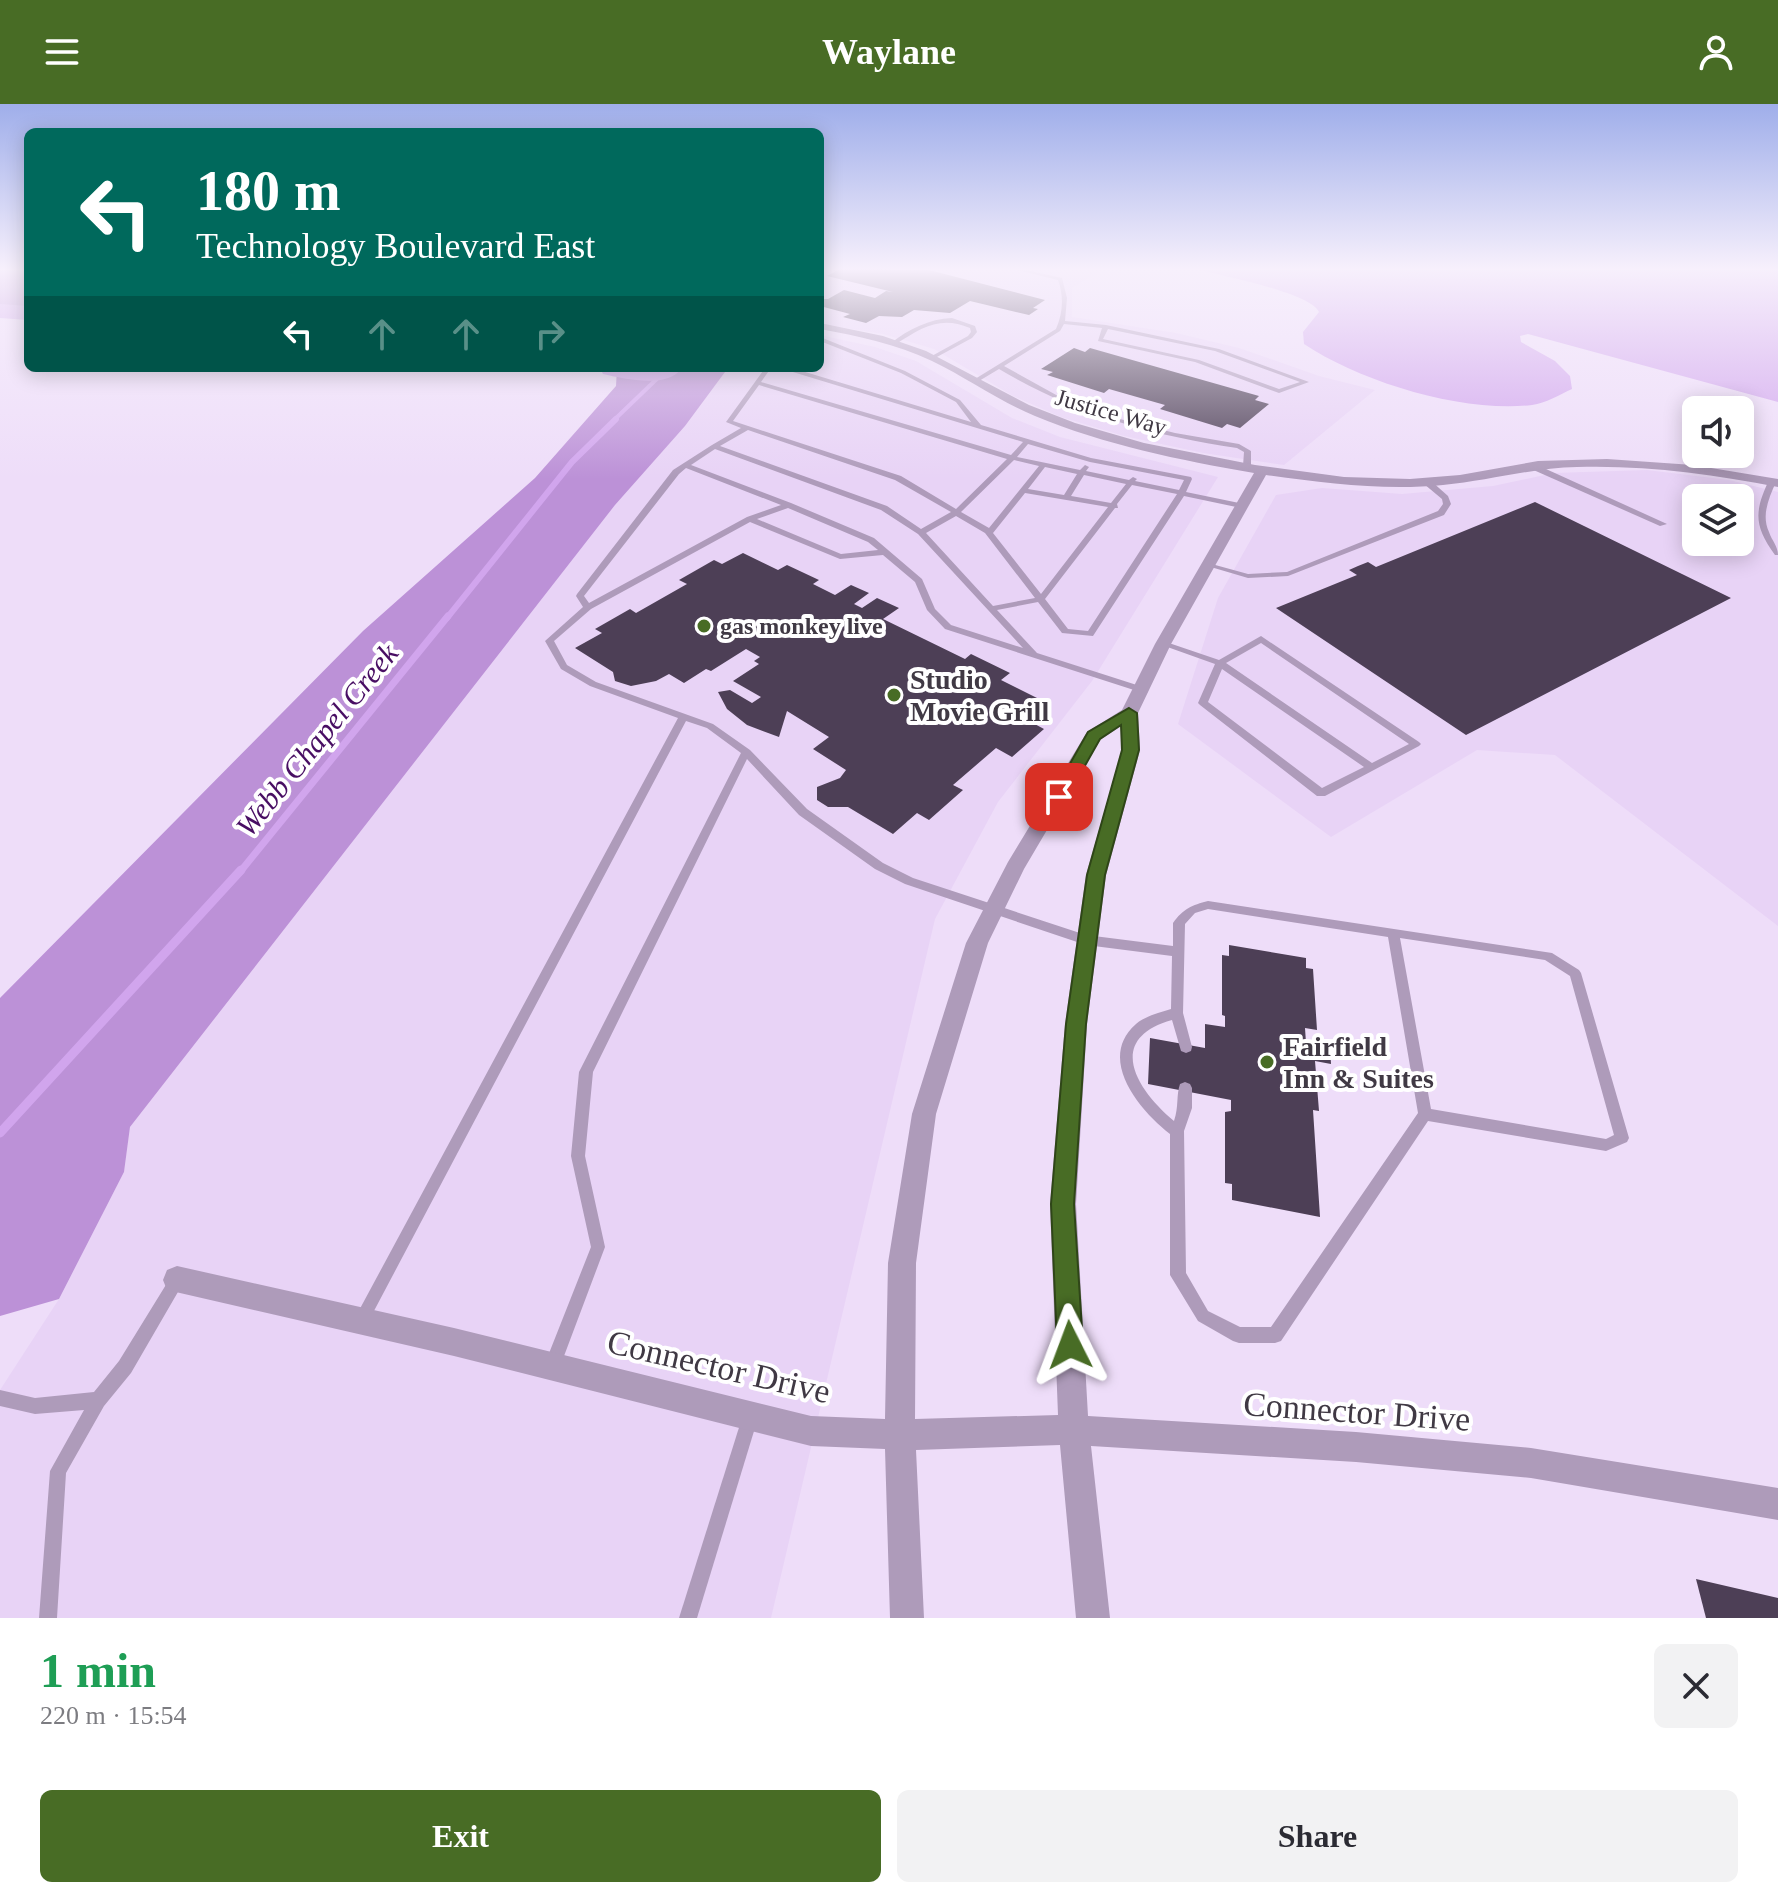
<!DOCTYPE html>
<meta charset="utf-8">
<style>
:root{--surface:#fff;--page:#f2f2f3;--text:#2b2b33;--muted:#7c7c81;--accent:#486c25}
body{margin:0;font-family:"Times New Roman",serif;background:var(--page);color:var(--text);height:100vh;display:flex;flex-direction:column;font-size:30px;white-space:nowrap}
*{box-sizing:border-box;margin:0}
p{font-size:26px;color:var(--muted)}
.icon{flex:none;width:44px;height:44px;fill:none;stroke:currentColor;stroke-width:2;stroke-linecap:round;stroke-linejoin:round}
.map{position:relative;height:1514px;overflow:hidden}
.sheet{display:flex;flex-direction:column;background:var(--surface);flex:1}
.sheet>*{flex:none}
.banner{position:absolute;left:24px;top:24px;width:800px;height:244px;border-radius:12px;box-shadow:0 4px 20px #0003;background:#00695c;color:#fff;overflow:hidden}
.fabs{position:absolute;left:1682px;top:292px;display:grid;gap:16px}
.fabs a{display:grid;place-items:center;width:72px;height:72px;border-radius:12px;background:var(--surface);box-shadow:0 4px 20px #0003;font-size:40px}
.pin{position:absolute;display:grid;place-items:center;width:68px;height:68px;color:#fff;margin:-34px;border-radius:16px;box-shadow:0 4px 12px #0006}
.me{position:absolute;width:88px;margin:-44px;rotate:357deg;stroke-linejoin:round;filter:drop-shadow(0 0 6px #0008)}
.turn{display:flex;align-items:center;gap:28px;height:168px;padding:0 40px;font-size:36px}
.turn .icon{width:104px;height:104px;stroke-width:2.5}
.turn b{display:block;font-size:56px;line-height:68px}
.lanes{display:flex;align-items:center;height:76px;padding:0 40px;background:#0003;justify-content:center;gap:40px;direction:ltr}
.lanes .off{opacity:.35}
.round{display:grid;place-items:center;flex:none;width:84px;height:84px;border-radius:12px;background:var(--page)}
.overview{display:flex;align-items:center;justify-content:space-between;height:136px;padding:0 40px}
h1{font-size:48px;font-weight:800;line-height:60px;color:#1e9e55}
.cta{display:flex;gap:16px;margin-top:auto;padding:16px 40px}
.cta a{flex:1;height:92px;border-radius:12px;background:var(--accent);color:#fff;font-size:32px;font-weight:800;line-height:92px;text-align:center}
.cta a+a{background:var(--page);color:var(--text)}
header{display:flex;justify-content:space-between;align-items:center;height:104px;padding:0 40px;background:var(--accent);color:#fff;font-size:36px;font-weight:800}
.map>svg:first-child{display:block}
.built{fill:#e8d3f6;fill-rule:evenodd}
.forest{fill:#bc91d7}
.water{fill:#d1a5ed}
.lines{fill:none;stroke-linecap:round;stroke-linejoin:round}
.stream-far3{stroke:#d1a5ed;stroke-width:4}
.stream-far2{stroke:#d1a5ed;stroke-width:6}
.stream-far1{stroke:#d1a5ed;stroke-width:7}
.stream{stroke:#d1a5ed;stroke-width:9}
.river{fill:#d1a5ed;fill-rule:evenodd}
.building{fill:#4d3f56}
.service{fill:#ae9bba;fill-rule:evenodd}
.minor{fill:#ae9bba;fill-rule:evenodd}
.route{fill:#486c25;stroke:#2f4618;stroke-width:2}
.poi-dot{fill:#486c25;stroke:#fff;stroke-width:3}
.labels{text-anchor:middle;stroke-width:8;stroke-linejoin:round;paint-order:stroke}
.far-street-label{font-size:24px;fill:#403944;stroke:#fff}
.far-poi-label{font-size:24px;font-weight:bold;fill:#403944;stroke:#fff;text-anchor:start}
.poi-label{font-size:28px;font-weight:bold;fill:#403944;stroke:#fff;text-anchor:start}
.water-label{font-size:30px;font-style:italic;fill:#480e63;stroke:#fff}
.near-street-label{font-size:34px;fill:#403944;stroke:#fff}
</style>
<header><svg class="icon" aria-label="menu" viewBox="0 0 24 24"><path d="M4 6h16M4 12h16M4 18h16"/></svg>Waylane<svg class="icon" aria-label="person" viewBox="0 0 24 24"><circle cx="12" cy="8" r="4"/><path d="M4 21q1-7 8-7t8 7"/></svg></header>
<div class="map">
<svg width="1778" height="1514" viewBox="0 0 1778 1514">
<rect width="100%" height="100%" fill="#eeddf9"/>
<g class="built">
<polygon points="820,164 1105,164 1072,184 1072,213 1176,229 1239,244 1319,272 1375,286 1284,361 1203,349 1124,332 1061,313 1013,292 934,245 883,230 820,220"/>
<polygon points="820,231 875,243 916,257 1012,314 1060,333 1218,373 1092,577 998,698 935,815 771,1514 0,1514 0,1286 59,1195 124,1068 130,1023 615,401 685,322 728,264 820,264"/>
<path d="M 1647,366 L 1729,376 L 1778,388 L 1778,822 L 1555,651 L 1477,646 L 1331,733 L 1178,620 L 1218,494 L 1276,391 L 1322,384 L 1402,390 L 1493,382 L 1554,369 ZM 1696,394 L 1740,394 L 1740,438 L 1696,438 Z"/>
</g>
<g class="forest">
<polygon points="0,164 28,164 28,202 0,203"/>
<polygon points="617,264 728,264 685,322 615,401 130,1023 124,1068 59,1195 0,1212 0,894 363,527 535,374 616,282"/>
</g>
<path class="water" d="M 1192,164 L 1778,164 L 1778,298 L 1528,230 L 1520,232 L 1521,238 L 1555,257 L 1570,272 L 1572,285 C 1559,291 1546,299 1532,301 C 1462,309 1361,278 1304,240 L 1303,228 L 1319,208 C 1310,188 1217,171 1192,164 Z"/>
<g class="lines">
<polyline class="stream-far3" points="613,317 664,268"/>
<polyline class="stream-far2" points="447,514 572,358 616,315"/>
<polyline class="stream-far1" points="240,768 448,512"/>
<polyline class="stream" points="0,1029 241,766"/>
<g class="river">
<polygon points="0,200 28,202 28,216 0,214"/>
<path d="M 600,264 L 682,264 C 668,285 625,275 603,270 Z"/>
</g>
</g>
<g class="building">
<polygon points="832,164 929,166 1045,196 1033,204 1038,205 1029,211 970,197 950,209 914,206 902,213 879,212 866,219 843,213 850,210 820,202 820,195 828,195 844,186 875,194 886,187 893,188 827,172 838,166"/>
<polygon points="1074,244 1085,248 1090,244 1259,292 1255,296 1269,300 1240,324 1227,320 1222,324 1160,305 1165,301 1109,285 1104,289 1047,271 1053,268 1041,265"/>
<polygon points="1535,398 1731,494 1466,631 1276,504 1357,471 1349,466 1358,462 1368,458 1376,463"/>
<polygon points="743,449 778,466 787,461 819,476 813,480 835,491 851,481 869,489 854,500 862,504 877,494 899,504 883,515 965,555 971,550 1010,569 1001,576 1051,601 1031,618 1044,625 1012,653 996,644 953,681 963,686 929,716 917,709 893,730 848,703 828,703 817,696 817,683 840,674 846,666 813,645 829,633 787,607 779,633 747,621 727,605 718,588 730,586 752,599 761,593 733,577 759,560 754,557 760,553 746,545 711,567 706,565 684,579 669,570 656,577 631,582 615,577 613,568 575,544 602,529 595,525 630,505 636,509 687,480 679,476 714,456 722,460"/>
<polygon points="1229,841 1306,854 1306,864 1313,865 1317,926 1305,924 1306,939 1330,943 1331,960 1315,957 1319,1007 1313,1006 1320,1113 1232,1096 1232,1080 1225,1079 1225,1008 1231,1007 1231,996 1148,980 1150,934 1205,944 1205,920 1225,923 1225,912 1222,911 1222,851 1229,852"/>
<polygon points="1696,1475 1778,1494 1778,1514 1706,1514"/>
</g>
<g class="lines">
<g class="service">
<path d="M 1009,164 L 1017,164 L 1062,174 L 1067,194 L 1065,217 L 1106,221 L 1219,245 L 1309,278 L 1279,289 L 1195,258 L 1098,237 L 1102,224 L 1064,220 L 1060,227 L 1004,262 L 1058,292 L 1116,314 L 1175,329 L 1239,340 L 1251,347 L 1251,362 L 1247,364 L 1243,362 L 1244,348 L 1237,344 C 1151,331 1075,310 999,265 L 979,277 L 975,277 L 975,275 L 1056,225 C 1063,209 1064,192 1058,176 ZM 1108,225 L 1215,247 L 1300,278 L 1279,285 L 1199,256 L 1103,235 Z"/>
<path d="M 952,214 L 975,222 L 977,228 L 972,234 L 935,254 L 930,253 L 968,232 L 971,228 L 970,224 C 940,211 921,224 896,240 L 891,239 C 909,225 929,215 952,214 Z"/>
<path d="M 820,233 L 905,267 L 960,296 L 981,321 L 1091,354 L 1191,373 L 1192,375 L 1186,388 L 1244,400 L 1244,404 L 1241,404 L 1184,392 L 1093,532 L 1062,529 L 1038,498 L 997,506 L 1037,549 L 1143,583 L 1143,587 L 1137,587 L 945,525 L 927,506 L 915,478 L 883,451 L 840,455 L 750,418 L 591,505 L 554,537 L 567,561 L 596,578 L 713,620 L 750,646 L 807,705 L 883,759 L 913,774 L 1086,831 L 1173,842 L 1173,819 C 1183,805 1192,801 1208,797 L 1552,849 L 1579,866 L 1581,869 L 1629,1034 L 1627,1038 L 1606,1047 L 1428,1017 L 1281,1237 L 1275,1239 L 1239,1239 L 1233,1237 L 1198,1217 L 1170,1171 L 1170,1030 C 1140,1007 1096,955 1136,920 C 1145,912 1159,909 1171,905 L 1172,852 L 1086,841 L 905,780 L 875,765 L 799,711 L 747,655 L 593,968 L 585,1052 L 605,1143 L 558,1268 L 552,1270 L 546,1268 L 544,1262 L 591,1143 L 571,1052 L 579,968 L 741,649 L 707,624 L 686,617 L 366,1222 L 361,1225 L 356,1222 L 353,1217 L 356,1212 L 678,614 L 590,582 L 561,565 L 545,537 L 583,503 L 576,492 L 577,490 L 673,366 L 712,341 L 741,324 L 726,318 L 765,264 L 771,264 L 761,278 L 1011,351 L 1023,338 L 783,265 L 782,264 L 792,264 L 971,318 L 956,298 L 901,269 L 820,237 ZM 759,281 L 1007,355 L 956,405 L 901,372 L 733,317 ZM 748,326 L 895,376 L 951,408 L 921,425 L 887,402 L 720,342 ZM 1028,340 L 1090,358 L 1184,376 L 1179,386 L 1135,377 L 1137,375 L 1133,373 L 1129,376 L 1086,367 L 1089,363 L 1085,361 L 1080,366 L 1017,353 ZM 715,345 L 881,406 L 918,430 L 1023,544 L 951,521 L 935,505 L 922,475 L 874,434 L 791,399 L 691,361 ZM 1014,356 L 1039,362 L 989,424 L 961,408 ZM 1045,363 L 1077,370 L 1064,391 L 1028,385 ZM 686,364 L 781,401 L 747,413 L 589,499 L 584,492 L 679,370 ZM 1084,371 L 1126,380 L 1111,399 L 1071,392 ZM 1132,381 L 1177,390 L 1088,527 L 1068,525 L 1045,495 L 1115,404 L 1118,404 L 1117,400 ZM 1025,389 L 1108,403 L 1041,490 L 993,429 ZM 788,404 L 868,438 L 878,446 L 841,450 L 757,415 ZM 956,412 L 985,429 L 1035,494 L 993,502 L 926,429 ZM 1208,805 L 1388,833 L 1418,1009 L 1271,1223 L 1240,1223 L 1208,1207 L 1186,1169 L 1184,1027 L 1192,1004 L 1192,984 L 1190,980 L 1185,978 L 1180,980 C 1176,991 1179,1003 1174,1017 C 1136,985 1105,935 1172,916 L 1181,947 L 1186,949 L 1191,947 L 1192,943 L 1183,909 L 1185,820 L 1195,809 ZM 1400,834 L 1545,856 L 1570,872 L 1614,1031 L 1606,1035 L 1431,1005 Z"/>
<polygon points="1529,360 1535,360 1667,420 1660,422 1529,364"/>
<polygon points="1424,376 1430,376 1448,392 1451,400 1444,411 1288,472 1248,474 1204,461 1208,459 1248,470 1287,468 1438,407 1443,400 1442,395 1424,380"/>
<path d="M 1769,376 L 1776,378 C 1769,394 1761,411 1769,428 C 1772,437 1778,442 1778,451 L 1775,451 C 1754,422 1754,408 1769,376 Z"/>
<path d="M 1261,532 L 1419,638 L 1421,640 L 1419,642 L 1325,692 L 1317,692 L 1200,601 L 1198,599 L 1215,560 L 1159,540 L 1160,538 L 1166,538 L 1219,556 ZM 1261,539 L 1409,640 L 1372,659 L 1226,559 ZM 1222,565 L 1364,663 L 1322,684 L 1208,598 Z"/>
<polygon points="177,1168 182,1171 185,1176 182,1181 131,1269 104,1302 66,1369 57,1514 39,1514 50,1367 84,1306 35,1310 0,1302 0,1286 35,1294 94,1288 119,1257 172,1171"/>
<polygon points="750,1306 756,1308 758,1314 697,1514 679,1514 742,1314 744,1308"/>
</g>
<path class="minor" d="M 820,219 L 883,232 L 926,247 L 1029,301 L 1075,319 L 1144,339 L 1255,361 L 1344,373 L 1410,375 L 1460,371 L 1538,357 L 1607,355 L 1693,361 L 1778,375 L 1778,383 C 1712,370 1645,361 1577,363 C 1531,364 1488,377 1443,381 C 1384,387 1325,379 1266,371 L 1171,540 L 1138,609 L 1140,646 L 1106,771 L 1087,920 L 1076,1100 L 1088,1312 L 1356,1328 L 1531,1344 L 1778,1384 L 1778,1416 L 1531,1374 L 1356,1358 L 1091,1342 L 1110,1514 L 1076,1514 L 1060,1341 L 916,1346 L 924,1514 L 890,1514 L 885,1345 L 811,1342 L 454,1252 L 167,1186 L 163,1176 L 167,1166 L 177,1162 L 454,1224 L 811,1312 L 885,1315 L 888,1159 L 912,1010 L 966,839 L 1008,758 L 1087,628 L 1122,606 L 1155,540 L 1254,369 C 1179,356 1105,341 1035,312 C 999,297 967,274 932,257 C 896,240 858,232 820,225 ZM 1121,622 L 1122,646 L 1086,771 L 1065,920 L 1050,1100 L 1058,1311 L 915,1315 L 916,1159 L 936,1010 L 988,839 L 1024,765 L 1100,636 Z"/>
</g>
<linearGradient id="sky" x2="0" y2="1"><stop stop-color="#9faeea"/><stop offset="0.44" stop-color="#f7f0fc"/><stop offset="1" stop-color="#f7f0fc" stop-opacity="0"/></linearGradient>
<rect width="1778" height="375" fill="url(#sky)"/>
<polygon class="route" points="1129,604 1137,609 1139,646 1105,771 1086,920 1074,1100 1083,1241 1079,1250 1070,1254 1061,1250 1057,1241 1051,1100 1066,920 1087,771 1122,646 1121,621 1100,635 1065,697 1059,699 1051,693 1088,628"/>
<g class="poi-dot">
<circle cx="704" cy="522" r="8"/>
<circle cx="894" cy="591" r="8"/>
<circle cx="1267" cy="958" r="8"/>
</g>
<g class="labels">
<g class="far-street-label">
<text transform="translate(1111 308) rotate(16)" y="8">Justice Way</text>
</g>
<g class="far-poi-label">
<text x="720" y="530">gas monkey live</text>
</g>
<g class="poi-label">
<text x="910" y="585">Studio<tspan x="910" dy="32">Movie Grill</tspan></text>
<text x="1283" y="952">Fairfield<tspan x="1283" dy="32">Inn &amp; Suites</tspan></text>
</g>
<g class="water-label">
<text transform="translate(317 636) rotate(-51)" y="10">Webb Chapel Creek</text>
</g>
<g class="near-street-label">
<text transform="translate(719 1262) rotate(13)" y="12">Connector Drive</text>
<text transform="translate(1357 1307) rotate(4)" y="12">Connector Drive</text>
</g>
</g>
</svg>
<div class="fabs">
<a><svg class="icon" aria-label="sound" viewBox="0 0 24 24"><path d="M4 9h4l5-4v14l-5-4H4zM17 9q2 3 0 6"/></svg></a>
<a><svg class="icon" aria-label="layers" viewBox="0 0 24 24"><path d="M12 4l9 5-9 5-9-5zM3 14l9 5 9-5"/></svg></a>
</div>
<div class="pin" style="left:1059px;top:693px;background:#d93025"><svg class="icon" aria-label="arrive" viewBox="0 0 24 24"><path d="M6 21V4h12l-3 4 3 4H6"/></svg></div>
<svg class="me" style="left:1070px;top:1241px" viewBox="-20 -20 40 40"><path d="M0-17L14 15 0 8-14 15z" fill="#486c25" stroke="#fff" stroke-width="4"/></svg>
<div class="banner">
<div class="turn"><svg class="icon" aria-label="left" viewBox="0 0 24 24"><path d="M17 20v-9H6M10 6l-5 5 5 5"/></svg><div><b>180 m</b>Technology Boulevard East</div></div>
<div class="lanes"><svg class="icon" aria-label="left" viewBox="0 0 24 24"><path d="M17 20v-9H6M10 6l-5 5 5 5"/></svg><svg class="icon off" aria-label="ahead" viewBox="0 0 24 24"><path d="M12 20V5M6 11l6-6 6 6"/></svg><svg class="icon off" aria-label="ahead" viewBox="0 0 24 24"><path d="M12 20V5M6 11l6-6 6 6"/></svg><svg class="icon off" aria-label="right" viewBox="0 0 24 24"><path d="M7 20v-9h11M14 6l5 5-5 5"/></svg></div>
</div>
</div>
<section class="sheet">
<div class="overview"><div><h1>1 min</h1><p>220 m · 15:54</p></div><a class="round"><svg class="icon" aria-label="close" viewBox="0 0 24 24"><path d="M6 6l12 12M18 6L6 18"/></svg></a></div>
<div class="cta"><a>Exit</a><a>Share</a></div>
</section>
